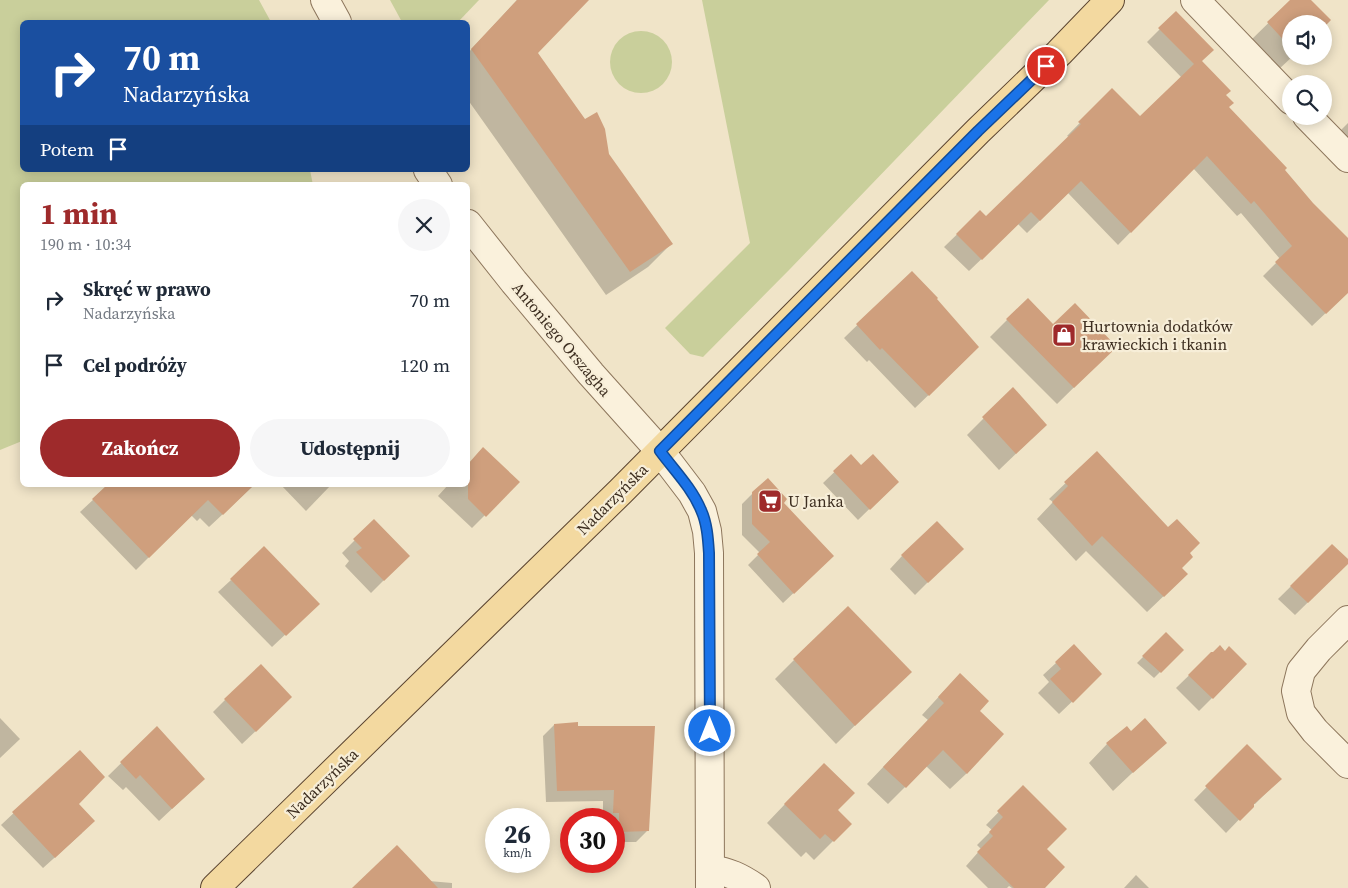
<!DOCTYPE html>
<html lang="pl">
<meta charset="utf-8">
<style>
:root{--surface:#fff;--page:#f6f6f7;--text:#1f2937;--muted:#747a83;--accent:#9e2a2b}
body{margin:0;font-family:"Source Serif 4",serif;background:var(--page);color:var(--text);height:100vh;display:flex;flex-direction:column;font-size:19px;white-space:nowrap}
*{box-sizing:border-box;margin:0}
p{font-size:16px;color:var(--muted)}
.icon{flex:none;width:28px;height:28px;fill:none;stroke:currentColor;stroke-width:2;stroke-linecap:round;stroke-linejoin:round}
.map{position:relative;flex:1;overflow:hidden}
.drawer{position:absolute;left:20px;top:182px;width:450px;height:305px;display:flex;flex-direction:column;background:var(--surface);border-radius:8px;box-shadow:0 2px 12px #0003}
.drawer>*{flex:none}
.banner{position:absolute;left:20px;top:20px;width:450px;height:152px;border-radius:8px;box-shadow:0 2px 12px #0003;background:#1a4fa0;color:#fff;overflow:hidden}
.tools{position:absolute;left:1282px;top:15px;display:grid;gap:10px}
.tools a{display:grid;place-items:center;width:50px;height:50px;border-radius:50%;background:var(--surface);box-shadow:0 2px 12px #0003;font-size:25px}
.speed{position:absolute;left:485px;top:808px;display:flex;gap:10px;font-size:25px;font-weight:700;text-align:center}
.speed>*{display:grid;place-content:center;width:65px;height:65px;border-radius:50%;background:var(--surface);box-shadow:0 2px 12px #0003;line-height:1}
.speed small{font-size:12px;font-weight:400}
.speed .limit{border:8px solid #d22;background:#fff;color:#111}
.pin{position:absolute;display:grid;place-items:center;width:42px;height:42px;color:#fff;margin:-21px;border:2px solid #fff;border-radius:50%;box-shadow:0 1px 5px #0007}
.me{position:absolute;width:55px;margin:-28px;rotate:0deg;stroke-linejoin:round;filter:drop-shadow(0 0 4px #0008)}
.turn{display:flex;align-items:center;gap:18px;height:105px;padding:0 20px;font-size:22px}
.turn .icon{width:65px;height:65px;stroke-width:2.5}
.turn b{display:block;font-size:35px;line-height:42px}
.then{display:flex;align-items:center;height:48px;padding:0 20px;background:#0003;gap:10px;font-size:19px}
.round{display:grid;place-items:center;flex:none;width:52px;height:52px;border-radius:26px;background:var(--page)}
.overview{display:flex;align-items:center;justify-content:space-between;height:85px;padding:0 20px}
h1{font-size:30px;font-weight:700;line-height:38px;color:var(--accent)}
.cta{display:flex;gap:10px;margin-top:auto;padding:10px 20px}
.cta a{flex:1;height:58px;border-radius:30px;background:var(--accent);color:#fff;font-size:20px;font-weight:700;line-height:58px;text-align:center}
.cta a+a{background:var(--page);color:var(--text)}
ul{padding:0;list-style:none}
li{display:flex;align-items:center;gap:15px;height:65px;padding:0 20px}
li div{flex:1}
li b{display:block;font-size:19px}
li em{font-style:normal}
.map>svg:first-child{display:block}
.green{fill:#c9cf9b}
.shadow{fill:#0003}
.building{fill:#cf9f7d}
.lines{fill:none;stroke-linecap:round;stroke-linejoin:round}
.minor-casing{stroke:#8d765c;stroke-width:30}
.major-casing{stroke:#5b4430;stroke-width:30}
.minor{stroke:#faf1dc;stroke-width:28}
.major{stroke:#f3d9a0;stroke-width:28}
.route-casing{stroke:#114b97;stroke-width:12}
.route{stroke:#1a73e8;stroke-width:9}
.labels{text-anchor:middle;stroke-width:4.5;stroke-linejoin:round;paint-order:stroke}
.poi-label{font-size:16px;fill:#3d2e20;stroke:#f7eed8;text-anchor:start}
.street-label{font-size:16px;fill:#3d2e20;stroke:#f7eed8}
</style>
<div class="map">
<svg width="1348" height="888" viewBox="0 0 1348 888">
<rect width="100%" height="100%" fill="#f0e4c8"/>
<g class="green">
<polygon points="0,0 259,0 271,22 22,22 22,170 310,170 313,185 22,185 22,441 0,450"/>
<polygon points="390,0 479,0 458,22 402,22"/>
<polygon points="702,0 1049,0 790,269 703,357 690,354 665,328 750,243"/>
<circle cx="641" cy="62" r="31"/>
</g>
<g class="shadow">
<polygon points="517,0 587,0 536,53 671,244 648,267 606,295 468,100 468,53"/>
<polygon points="1292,0 1298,0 1329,20 1324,26 1324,24 1291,24 1291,56 1293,56 1277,71 1249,42"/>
<polygon points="1176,13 1201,61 1224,95 1228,107 1312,204 1348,239 1348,292 1312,326 1263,276 1280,259 1241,213 1237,216 1193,168 1118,245 1068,193 1027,233 1018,224 969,271 944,247 980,212 986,217 1069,137 1067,136 1112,90 1140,118 1182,78 1147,42"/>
<polygon points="1348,123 1348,162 1328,143"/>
<polygon points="912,272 965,360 915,408 869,360 867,362 844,338"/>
<polygon points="1027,300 1053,326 1115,347 1057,404 990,337"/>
<polygon points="1013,389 1028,442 999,470 967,435"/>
<polygon points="483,448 518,482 472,528 438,496 448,485 468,485 468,465"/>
<polygon points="1097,453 1188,553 1170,590 1147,612 1086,551 1076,561 1037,519 1053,502 1049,499"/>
<polygon points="851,456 861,467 898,481 858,520 823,483"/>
<polygon points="109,485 254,485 209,527 200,518 197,521 191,515 136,570 80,512"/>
<polygon points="281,485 331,485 306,511"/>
<polygon points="753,493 782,503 822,566 783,603 748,565 760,553 742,535 742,504"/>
<polygon points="374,521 408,556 371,593 345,566 349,561 342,553"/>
<polygon points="1332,546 1348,561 1348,563 1295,615 1278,599"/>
<polygon points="902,556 949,561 915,595 890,569"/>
<polygon points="231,580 305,616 272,647 218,592"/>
<polygon points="1166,634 1182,650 1154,678 1137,663"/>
<polygon points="1224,652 1246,664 1199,711 1176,688 1212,653"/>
<polygon points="794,660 891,690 836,744 775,679"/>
<polygon points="1056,663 1101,674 1059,714 1038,693 1049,682 1043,675"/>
<polygon points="944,691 978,712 967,773 950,789 926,766 888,804 867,784 928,720 922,715"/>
<polygon points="225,700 278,710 242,744 213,712"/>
<polygon points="0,718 20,739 0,758"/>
<polygon points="554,725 577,727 647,831 636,842 614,842 614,819 603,819 603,801 546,802 543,736"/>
<polygon points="1127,727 1131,732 1165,742 1113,791 1089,763 1107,744"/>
<polygon points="157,728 191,791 159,821 126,787 123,790 108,776"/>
<polygon points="1247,746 1280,779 1255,804 1252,804 1252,806 1226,833 1194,800"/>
<polygon points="80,751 77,804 82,833 43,868 1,825"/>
<polygon points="805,783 836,810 850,824 814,860 806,852 801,857 767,823"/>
<polygon points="1023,787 1045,849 1043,888 1012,888 1009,886 1007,888 988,888 966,866 981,849 977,845 992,830 986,825"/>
<polygon points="1136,875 1149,888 1124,888"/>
<polygon points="429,881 452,883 452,888 354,888"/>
</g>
<g class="building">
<polygon points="517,0 589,0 538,53 585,119 597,112 605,129 609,154 673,244 630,272 471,49"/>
<polygon points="1290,0 1311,0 1331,20 1324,27 1324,24 1291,24 1291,48 1267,22"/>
<polygon points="1176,11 1214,50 1202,61 1231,91 1226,95 1234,103 1229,107 1287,168 1285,170 1313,203 1348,238 1348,293 1326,314 1275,262 1292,246 1254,201 1251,204 1207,156 1131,233 1081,181 1040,221 1031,212 982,260 956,234 980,210 986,216 1081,124 1078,122 1112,88 1140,116 1194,64 1158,28"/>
<polygon points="912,271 938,298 937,299 979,347 929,396 882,348 880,350 856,324"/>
<polygon points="1028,298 1053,324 1075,303 1117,347 1074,388 1006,319"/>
<polygon points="1013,387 1047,425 1016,454 982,417"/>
<polygon points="483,447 520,482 486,517 468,499 468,464"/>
<polygon points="1097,451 1168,527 1177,519 1200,543 1190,553 1193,557 1182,568 1188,574 1164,597 1102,536 1092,546 1052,502 1068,486 1064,482"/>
<polygon points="851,454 861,465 873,454 899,482 870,510 833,471"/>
<polygon points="768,478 787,499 784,503 834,556 794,594 757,554 770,542 752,524 752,492"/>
<polygon points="107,485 254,485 223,515 208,500 149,558 92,499"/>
<polygon points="374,519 410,556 384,581 356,552 362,548 353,539"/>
<polygon points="937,521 964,549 928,583 901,555"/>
<polygon points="1332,544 1348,559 1348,564 1308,603 1290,586"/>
<polygon points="264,546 320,604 286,636 230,579"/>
<polygon points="848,606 912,672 855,726 793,659"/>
<polygon points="1166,632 1184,650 1161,673 1142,656"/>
<polygon points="1074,644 1102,674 1073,703 1050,679 1061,669 1055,662"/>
<polygon points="1220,645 1225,651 1229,646 1247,664 1213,699 1188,675 1211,652 1213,652"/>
<polygon points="261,664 292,697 256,732 224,699"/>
<polygon points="960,673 989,701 980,711 1004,734 967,774 943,750 906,788 883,767 944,703 938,697"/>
<polygon points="1145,718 1167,743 1133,773 1106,743 1127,726 1131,731"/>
<polygon points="578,722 578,726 655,726 649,831 619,832 619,813 613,813 614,790 557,791 554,724"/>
<polygon points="157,726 205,779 172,809 140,775 136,779 120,762"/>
<polygon points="1247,744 1282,779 1254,804 1254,807 1240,821 1205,786"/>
<polygon points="80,750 105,777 79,804 95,821 55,858 12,812"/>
<polygon points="824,763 855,793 838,810 852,824 834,842 825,834 820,839 784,804"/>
<polygon points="1023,785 1067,829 1047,849 1065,867 1045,888 1014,888 977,852 993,836 989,832 1003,817 997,811"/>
<polygon points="397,845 438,888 352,888"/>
</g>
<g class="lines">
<g class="minor-casing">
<g id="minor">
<polyline points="325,0 337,22"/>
<polyline points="1195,0 1291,100"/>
<polyline points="1307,116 1348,158"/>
<polyline points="428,170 438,185"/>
<polyline points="468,224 514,282 591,374 660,451 692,493 702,511 707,531 709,553 710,888"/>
<polyline points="1348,620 1319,649 1301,671 1296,691 1301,713 1315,731 1348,764"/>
<path d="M 710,869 C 729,872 740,877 756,888"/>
</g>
</g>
<g class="major-casing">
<polyline id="major" points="215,888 621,491 978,131 1059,53 1110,0"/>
</g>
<use href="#minor" class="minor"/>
<use href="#major" class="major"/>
</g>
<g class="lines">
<g class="route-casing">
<path id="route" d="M 710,731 L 709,553 C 708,538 707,523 701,510 C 692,488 674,470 660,451 L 978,131 L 1046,66"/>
</g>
<use href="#route" class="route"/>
</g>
<defs>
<g id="shop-square" transform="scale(1.25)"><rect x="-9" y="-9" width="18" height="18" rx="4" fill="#9e2a2b" stroke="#f7eed8"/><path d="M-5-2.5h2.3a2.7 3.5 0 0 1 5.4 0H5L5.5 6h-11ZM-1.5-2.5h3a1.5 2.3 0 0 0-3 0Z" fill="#fff"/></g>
<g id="supermarket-square" transform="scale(1.25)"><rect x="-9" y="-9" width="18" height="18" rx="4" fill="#9e2a2b" stroke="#f7eed8"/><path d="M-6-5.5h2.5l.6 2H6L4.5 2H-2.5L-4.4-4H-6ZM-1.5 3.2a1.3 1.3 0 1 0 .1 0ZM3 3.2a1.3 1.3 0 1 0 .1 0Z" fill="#fff"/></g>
</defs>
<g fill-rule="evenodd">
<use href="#shop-square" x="1064" y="335"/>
<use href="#supermarket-square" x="770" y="501"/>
</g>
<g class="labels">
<g class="poi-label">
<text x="1082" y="332">Hurtownia dodatków<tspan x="1082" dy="18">krawieckich i tkanin</tspan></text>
<text x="788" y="507">U Janka</text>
</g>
<g class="street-label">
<text transform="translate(562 339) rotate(50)" y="6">Antoniego Orszagha</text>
<text transform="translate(612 499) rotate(-45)" y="6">Nadarzyńska</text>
<text transform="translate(322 783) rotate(-44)" y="6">Nadarzyńska</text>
</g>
</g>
</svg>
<div class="tools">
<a><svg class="icon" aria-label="sound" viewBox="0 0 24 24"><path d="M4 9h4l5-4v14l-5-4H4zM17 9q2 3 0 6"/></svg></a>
<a><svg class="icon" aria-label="search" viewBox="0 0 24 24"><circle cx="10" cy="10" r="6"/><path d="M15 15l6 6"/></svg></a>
</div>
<div class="speed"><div>26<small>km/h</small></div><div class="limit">30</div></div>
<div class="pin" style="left:1046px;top:66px;background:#d93025"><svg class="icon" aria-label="arrive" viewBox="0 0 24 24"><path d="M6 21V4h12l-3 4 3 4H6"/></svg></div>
<svg class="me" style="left:710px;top:731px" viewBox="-20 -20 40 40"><circle r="17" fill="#1a73e8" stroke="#fff" stroke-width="3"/><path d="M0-11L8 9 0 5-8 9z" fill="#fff"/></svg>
<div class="banner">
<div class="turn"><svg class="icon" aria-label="right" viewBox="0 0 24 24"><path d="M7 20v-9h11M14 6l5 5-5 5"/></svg><div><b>70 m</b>Nadarzyńska</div></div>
<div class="then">Potem<svg class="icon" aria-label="arrive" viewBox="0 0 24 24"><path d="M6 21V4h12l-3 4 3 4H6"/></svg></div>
</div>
<section class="drawer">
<div class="overview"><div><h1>1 min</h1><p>190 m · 10:34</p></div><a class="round"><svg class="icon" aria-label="close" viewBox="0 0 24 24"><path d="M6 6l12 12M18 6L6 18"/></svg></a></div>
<ul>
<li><svg class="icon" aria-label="right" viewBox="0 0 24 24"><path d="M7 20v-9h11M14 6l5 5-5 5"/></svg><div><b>Skręć w prawo</b><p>Nadarzyńska</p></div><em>70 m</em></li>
<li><svg class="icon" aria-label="arrive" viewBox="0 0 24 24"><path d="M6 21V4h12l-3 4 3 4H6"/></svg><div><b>Cel podróży</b></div><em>120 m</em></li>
</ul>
<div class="cta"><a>Zakończ</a><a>Udostępnij</a></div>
</section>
</div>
